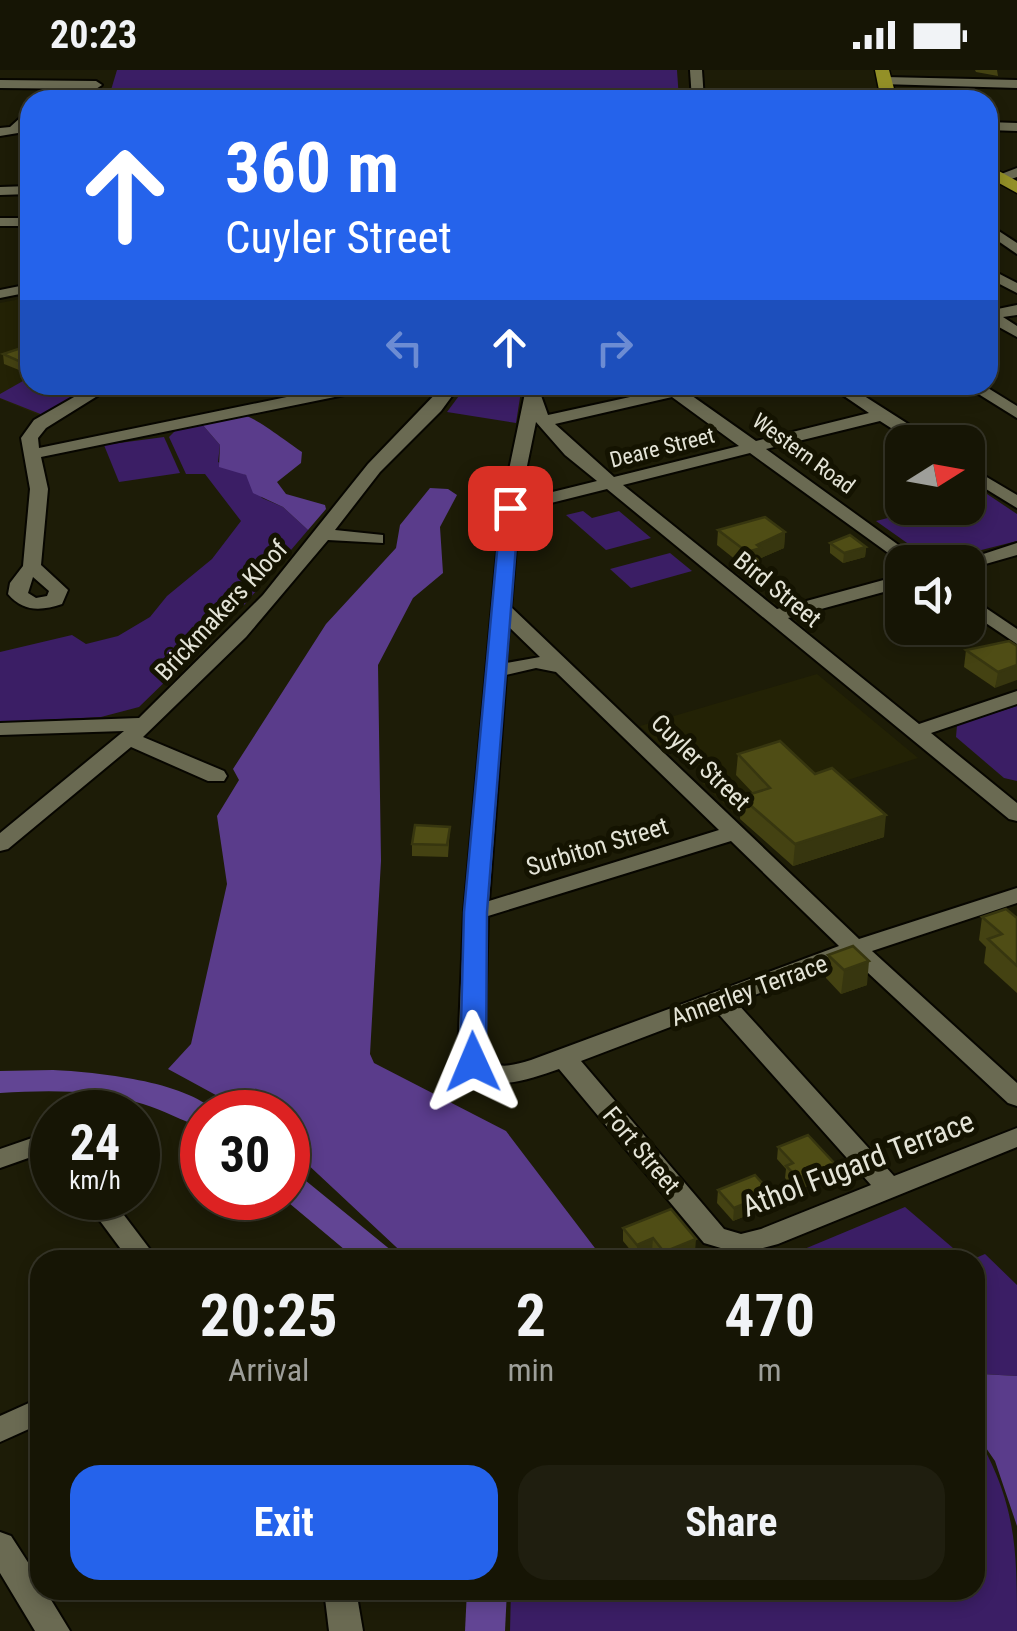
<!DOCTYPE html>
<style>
:root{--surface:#161505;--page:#1f1e0f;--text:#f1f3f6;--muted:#9e9f9a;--line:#353427;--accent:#2563eb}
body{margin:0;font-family:"Roboto Condensed",sans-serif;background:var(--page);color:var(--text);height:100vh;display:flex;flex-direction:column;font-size:38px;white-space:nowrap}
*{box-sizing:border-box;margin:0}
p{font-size:32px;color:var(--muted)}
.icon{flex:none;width:55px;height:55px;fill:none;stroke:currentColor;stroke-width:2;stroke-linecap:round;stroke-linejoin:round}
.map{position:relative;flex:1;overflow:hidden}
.sheet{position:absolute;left:30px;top:1180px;width:955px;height:350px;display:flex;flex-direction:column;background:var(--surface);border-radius:30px;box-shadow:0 5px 15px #0003,0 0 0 2px var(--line)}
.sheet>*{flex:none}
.top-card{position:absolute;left:20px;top:20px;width:978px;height:305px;border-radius:30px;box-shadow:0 5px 15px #0003,0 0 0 2px var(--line);background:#2563eb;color:#fff;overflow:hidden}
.needle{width:65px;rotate:79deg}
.tools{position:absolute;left:885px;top:355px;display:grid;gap:20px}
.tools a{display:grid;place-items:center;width:100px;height:100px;border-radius:20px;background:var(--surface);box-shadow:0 5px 15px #0003,0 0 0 2px var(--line);font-size:50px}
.speed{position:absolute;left:30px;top:1020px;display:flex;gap:20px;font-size:50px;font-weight:700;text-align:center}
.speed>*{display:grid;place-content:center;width:130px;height:130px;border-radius:50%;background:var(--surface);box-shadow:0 5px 15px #0003,0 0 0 2px var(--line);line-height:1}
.speed small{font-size:25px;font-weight:400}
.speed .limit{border:15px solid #d22;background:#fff;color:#111}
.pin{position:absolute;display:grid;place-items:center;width:85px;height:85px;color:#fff;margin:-42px;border-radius:20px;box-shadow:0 5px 15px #0006}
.me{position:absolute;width:110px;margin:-55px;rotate:359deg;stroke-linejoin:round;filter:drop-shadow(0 0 8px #0008)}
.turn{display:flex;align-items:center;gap:35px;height:210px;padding:0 40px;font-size:45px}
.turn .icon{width:130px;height:130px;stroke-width:2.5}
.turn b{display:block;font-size:70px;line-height:85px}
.lanes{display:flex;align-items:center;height:95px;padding:0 40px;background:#0003;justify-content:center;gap:50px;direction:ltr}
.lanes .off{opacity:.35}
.eta{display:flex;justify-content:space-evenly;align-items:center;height:170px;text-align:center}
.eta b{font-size:60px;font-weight:700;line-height:70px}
.action{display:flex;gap:20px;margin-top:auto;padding:20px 40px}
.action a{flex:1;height:115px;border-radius:30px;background:var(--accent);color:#fff;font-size:40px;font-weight:700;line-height:115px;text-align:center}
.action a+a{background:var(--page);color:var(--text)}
.status{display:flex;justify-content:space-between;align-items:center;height:70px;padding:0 50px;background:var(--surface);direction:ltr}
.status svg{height:28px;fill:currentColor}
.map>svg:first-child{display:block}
.built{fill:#232205}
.green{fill:#3b1e65}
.forest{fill:#5a3c8b}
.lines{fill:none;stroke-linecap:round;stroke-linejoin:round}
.river{fill:#624594;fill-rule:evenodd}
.minor-casing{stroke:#070600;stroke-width:4}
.major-casing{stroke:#070600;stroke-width:3}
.minor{fill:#6a6a52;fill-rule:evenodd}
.major{fill:#939027;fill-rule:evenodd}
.wall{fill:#444212}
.shaded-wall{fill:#37360f}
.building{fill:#4f4d15;stroke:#37360f;stroke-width:2.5}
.route{fill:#2563eb;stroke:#184099;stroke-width:2.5}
.labels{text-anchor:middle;stroke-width:10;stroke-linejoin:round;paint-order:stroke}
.far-street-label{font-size:22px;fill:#e4e4d7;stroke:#141301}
.street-label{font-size:25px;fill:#e4e4d7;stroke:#141301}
.near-street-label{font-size:30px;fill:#e4e4d7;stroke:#141301}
</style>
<div class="status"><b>20:23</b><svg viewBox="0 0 49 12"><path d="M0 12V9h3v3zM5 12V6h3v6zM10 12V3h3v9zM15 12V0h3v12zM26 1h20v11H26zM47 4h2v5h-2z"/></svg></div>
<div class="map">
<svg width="1017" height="1561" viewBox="0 0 1017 1561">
<rect width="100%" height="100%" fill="#1d1c07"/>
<g class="built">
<polygon points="30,227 30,315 97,315 41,346 0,329 0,233"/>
<polygon points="817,604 918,688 736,745 702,713 712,709 678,674 663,678 640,656"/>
</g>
<g class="green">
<polygon points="117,0 677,0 679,30 108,30"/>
<polygon points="30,307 30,315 59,315 84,322 43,345 0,328 0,324"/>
<polygon points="467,315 522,315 516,353 447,342"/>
<polygon points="201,353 220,375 218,392 246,405 262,428 283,437 308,460 245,534 139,637 101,647 0,652 0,582 72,565 86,574 118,566 150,547 167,526 212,489 241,451 205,404 186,404 169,367 177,359"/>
<polygon points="164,367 180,403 119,412 104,375"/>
<polygon points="984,422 1017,444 1017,471 934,492 876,451 927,438 968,438 968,427"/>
<polygon points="583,441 592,448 619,441 651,468 606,480 566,445"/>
<polygon points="670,483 692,501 631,518 610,499"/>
<polygon points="1017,636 1017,711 1004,708 956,667 957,655"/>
<polygon points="905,1137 967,1190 778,1190"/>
<polygon points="985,1184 1017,1215 1017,1306 982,1304 975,1321 975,1190 971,1190"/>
<path d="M 975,1362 C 1017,1434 1017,1479 1017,1561 L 510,1561 L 511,1520 L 975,1520 Z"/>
</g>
<g class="forest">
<path d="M 243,345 C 254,346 290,374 302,382 L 301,393 L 277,412 L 286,424 L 325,435 L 326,439 L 308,460 L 283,437 L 253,423 L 246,405 L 219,397 L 220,375 L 201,353 Z"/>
<polygon points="430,418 448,419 457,425 440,457 443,503 413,528 378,595 381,791 370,984 374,993 506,1061 604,1190 410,1190 288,1076 288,1042 247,1042 168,999 191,974 227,814 217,746 239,710 233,699 326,554 396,478 400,455"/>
<polygon points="981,1304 1017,1306 1017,1456 995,1391 975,1362 975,1321"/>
</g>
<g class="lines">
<g class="river">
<path d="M 53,1000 C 96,1002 185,1011 216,1042 L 202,1042 L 202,1057 C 182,1051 163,1040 143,1034 C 97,1019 47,1020 0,1023 L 0,1001 Z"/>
<polygon points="288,1102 300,1106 392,1181 397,1190 357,1190 283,1128 288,1128"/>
<polygon points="467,1520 507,1520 505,1561 465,1561"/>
</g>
<g class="minor-casing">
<g id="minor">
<polygon points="690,0 702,0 704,30 692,30"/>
<polygon points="885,7 1017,10 1017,18 881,14 881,8"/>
<polygon points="0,10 96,11 102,15 96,19 0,18"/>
<polygon points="30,39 30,50 18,63 0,66 0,58 10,57"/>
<polygon points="988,52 1017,53 1017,61 988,60"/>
<polygon points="1017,98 1017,107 988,117 988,109"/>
<polygon points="30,116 30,124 0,125 0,117"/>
<rect x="0" y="148" width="30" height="8"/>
<polygon points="988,154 1017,173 1017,184 988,164"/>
<polygon points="988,198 1017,213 1017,223 988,208"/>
<polygon points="30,214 30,222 0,228 0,220"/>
<polygon points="1017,235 1017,245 1003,247 1017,256 1017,267 988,251 988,241"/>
<path d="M 95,315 L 115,315 L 46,358 L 38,368 L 39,378 L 345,315 L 377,315 L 369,320 L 41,387 L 48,419 L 41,495 L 68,520 L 62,534 C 41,541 23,542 8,524 L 10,513 L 23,496 L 30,419 L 21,368 L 34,350 ZM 33,507 L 49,521 L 47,526 L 36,528 L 28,523 Z"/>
<polygon points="444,315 460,315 441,341 380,402 335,460 383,465 383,473 328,470 246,567 143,667 224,701 227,706 224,711 208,711 131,677 8,779 0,781 0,763 124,661 0,665 0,653 139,648 263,525 368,394"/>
<path d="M 658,315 L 712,315 L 688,323 L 756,371 L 869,343 L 828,315 L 847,315 L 930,368 L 932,372 L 913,372 L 880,351 L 766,379 L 922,492 L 902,493 L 750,383 L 623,415 L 777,539 L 902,505 L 902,517 L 788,548 L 919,654 L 1017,621 L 1017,634 L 931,663 L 1017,733 L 1017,751 L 1009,749 L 607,419 L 519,441 L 511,537 L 859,869 L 1017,818 L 1017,833 L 872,881 L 1017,1013 L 1017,1036 L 1008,1033 L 852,888 L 736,932 L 894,1106 L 1017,1058 L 1017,1077 L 778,1174 L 741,1184 L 704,1173 L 559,999 C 521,1012 481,1028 458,984 L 464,842 L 501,438 L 525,323 L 539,320 L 548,345 L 662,320 ZM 672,327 L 739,376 L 614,407 L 555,354 ZM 536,352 L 565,385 L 597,411 L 520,430 ZM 509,557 L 540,587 L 506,593 ZM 536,598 L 556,602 L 719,760 L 489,831 L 506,605 ZM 731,771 L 839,876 L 531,990 C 514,995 494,1002 484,984 L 488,846 ZM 715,940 L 871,1115 L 761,1159 L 741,1164 L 724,1159 L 581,991 Z"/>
<polygon points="964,315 983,315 1017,336 1017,348"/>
<polygon points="968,396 1017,425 1017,438 968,408"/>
<polygon points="1017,473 1017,485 968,499 968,492 959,492"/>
<polygon points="968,526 1017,559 1017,574 968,541"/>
<polygon points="32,1068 52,1069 52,1087 34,1086 0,1098 0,1079"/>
<polygon points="83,1128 111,1128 158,1190 129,1190"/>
<polygon points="40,1328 40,1354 0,1372 0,1346"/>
<polygon points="0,1462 11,1466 40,1511 40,1520 45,1520 70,1561 35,1561 0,1503"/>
<polygon points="324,1520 356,1520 363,1561 329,1561"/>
</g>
</g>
<g class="major-casing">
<g id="major">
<polygon points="875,0 889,0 897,30 881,30"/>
<polygon points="988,95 1017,111 1017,123 988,107"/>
</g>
</g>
<use href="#minor" class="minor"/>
<use href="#major" class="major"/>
</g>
<g class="wall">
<polygon points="975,0 997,0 998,6 976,2"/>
<polygon points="30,282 24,302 4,294 3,284"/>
<polygon points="493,428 491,451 474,451 474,440"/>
<polygon points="718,460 785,462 784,478 761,488 760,494 746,498 717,475"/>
<polygon points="830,473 866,477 865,487 843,493 830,483"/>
<polygon points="1009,571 995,618 964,597 966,580"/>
<polygon points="738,684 815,704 884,767 793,796 740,749 741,727 753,723 736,705"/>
<polygon points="450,757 448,787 412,786 412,774"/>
<polygon points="982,847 1017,848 1017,923 984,893 986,877 979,870"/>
<polygon points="828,885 867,915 841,924 826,908"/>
<polygon points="778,1077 835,1094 833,1106 796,1121 785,1108 786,1099 777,1089"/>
<polygon points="718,1120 770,1136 733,1151 717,1133"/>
<polygon points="623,1158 695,1182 675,1190 659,1190 652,1181 637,1188 623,1171"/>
</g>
<g class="shaded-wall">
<polygon points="30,290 30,300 24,302 23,293"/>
<polygon points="785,462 784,478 761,488 760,494 746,498 747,482 757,475"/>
<polygon points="866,477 865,487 843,493 844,483"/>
<polygon points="1017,595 1017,610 995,618 998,602"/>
<polygon points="886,745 884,767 793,796 795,774"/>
<polygon points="869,891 867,915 841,924 844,900"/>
<polygon points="835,1094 833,1106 796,1121 798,1108"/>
<polygon points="771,1123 770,1136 733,1151 734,1138"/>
<polygon points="653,1168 652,1181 637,1188 637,1175"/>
<polygon points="696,1169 695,1182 675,1190 664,1190 664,1182"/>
</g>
<g class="building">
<polygon points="21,278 30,282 30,290 23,293 3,284"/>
<polygon points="476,427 493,428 491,441 474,440"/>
<polygon points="765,447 785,462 757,475 761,478 747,482 718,460"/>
<polygon points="850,465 866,477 844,483 830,473"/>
<polygon points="1009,571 1017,576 1017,595 998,602 966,580"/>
<polygon points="780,671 815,704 832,698 886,745 795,774 741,727 770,718 738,684"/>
<polygon points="415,755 450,757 447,775 412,774"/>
<polygon points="1006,839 1017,848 1017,896 988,869 1002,864 982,847"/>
<polygon points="853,876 869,891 844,900 828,885"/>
<polygon points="808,1065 835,1094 798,1108 786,1096 793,1093 778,1077"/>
<polygon points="755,1105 771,1123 734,1138 718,1120"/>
<polygon points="671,1139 696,1169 664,1182 653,1168 637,1175 623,1158"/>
</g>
<polygon class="route" points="510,432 519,438 487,842 486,992 473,1001 460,992 464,842 501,438"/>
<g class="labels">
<g class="far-street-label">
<text transform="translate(662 377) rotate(-14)" y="8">Deare Street</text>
<text transform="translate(804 383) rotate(36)" y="8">Western Road</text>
</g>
<g class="street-label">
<text transform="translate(778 519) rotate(39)" y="9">Bird Street</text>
<text transform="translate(221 540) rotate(-47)" y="9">Brickmakers Kloof</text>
<text transform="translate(701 692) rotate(44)" y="9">Cuyler Street</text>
<text transform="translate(597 776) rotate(-17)" y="9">Surbiton Street</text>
<text transform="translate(749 920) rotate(-20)" y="9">Annerley Terrace</text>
<text transform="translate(642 1080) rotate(50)" y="9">Fort Street</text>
</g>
<g class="near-street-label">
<text transform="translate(858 1094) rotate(-21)" y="10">Athol Fugard Terrace</text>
</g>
</g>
</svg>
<div class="tools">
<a><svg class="needle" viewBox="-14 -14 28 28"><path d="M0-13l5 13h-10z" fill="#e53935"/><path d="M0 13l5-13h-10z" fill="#9e9f9a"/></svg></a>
<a><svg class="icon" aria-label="sound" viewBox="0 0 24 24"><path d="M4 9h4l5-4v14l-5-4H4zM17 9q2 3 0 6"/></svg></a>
</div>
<div class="speed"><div>24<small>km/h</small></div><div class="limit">30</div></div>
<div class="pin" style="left:510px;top:438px;background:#d93025"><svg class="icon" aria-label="arrive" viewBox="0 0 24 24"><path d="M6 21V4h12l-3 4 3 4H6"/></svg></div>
<svg class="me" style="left:473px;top:992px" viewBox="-20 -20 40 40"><path d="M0-17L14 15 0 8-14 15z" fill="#2563eb" stroke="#fff" stroke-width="4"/></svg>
<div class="top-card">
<div class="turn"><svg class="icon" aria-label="ahead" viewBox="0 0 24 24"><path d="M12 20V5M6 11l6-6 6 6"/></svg><div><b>360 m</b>Cuyler Street</div></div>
<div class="lanes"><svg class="icon off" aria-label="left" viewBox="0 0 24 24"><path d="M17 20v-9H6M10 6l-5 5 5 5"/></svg><svg class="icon" aria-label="ahead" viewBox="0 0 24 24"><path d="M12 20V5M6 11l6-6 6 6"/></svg><svg class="icon off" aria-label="right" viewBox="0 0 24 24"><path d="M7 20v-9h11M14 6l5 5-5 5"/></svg></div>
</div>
<section class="sheet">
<div class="eta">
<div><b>20:25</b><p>Arrival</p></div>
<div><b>2</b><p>min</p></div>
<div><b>470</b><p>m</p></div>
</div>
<div class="action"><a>Exit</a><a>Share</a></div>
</section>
</div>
